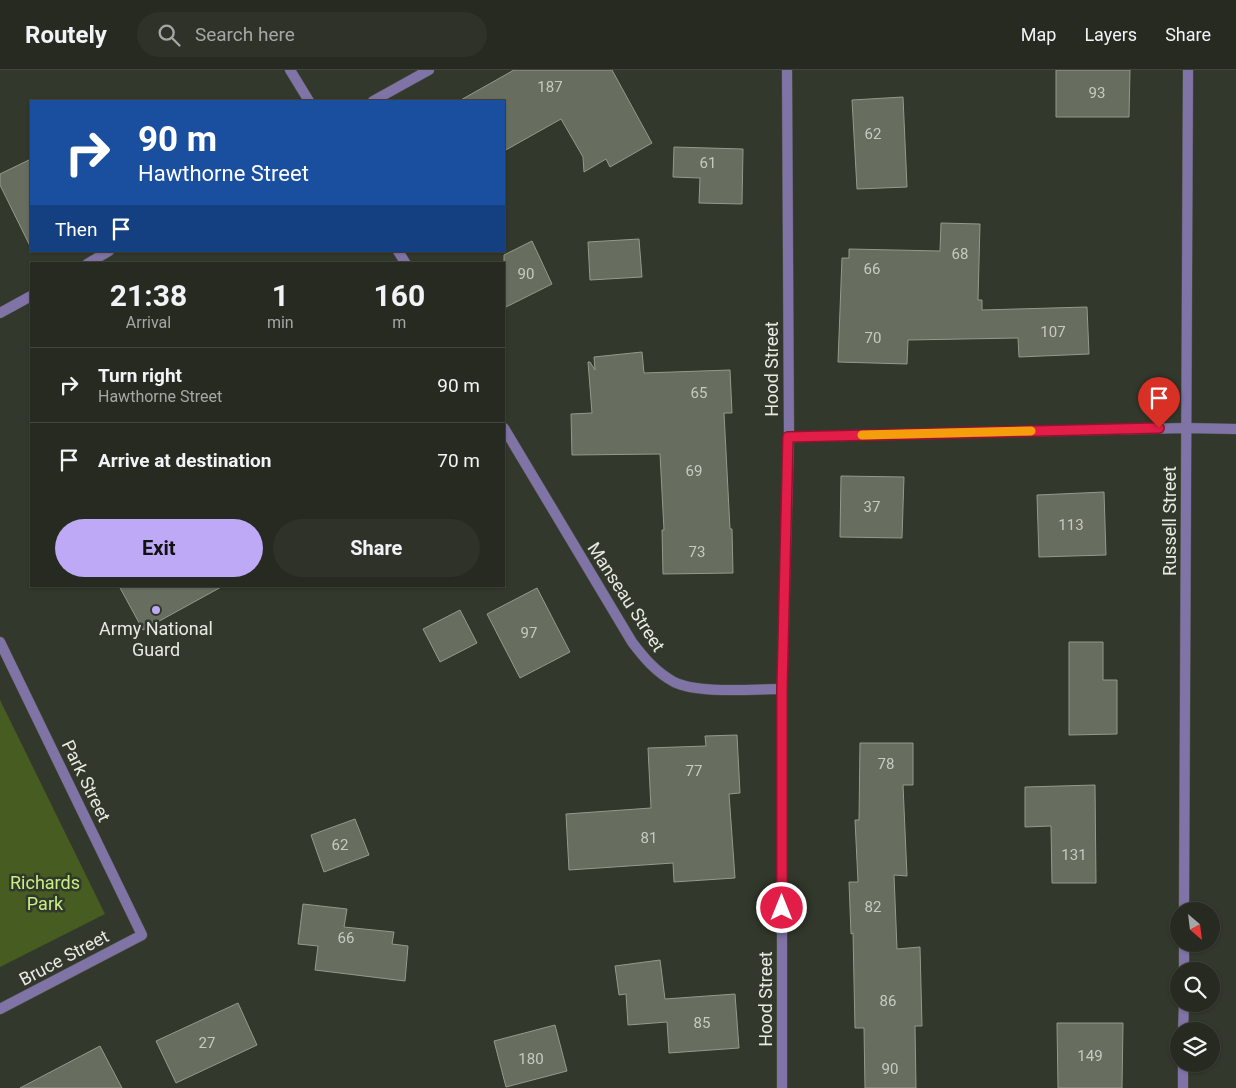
<!DOCTYPE html>
<style>
:root{--surface:#262a20;--page:#2e3229;--text:#f1f3f6;--muted:#a4a7a5;--line:#42463e;--accent:#bda9f5}
body{margin:0;font-family:Roboto,sans-serif;background:var(--page);color:var(--text);height:100vh;display:flex;flex-direction:column;font-size:19px;white-space:nowrap}
*{box-sizing:border-box;margin:0}
p{font-size:16px;color:var(--muted)}
.icon{flex:none;width:28px;height:28px;fill:none;stroke:currentColor;stroke-width:2;stroke-linecap:round;stroke-linejoin:round}
.map{position:relative;flex:1;overflow:hidden}
.sheet{position:absolute;left:30px;top:192px;width:475px;height:325px;display:flex;flex-direction:column;background:var(--surface);border-radius:0px;box-shadow:0 1px 4px #0004,0 0 0 1px var(--line)}
.sheet>*{flex:none}
.hud{position:absolute;left:30px;top:30px;width:475px;height:152px;border-radius:0px;box-shadow:0 1px 4px #0004,0 0 0 1px var(--line);background:#1a4fa0;color:#fff;overflow:hidden}
.needle{width:32px;rotate:152deg}
.fabs{position:absolute;left:1170px;top:832px;display:grid;gap:10px}
.fabs a{display:grid;place-items:center;width:50px;height:50px;border-radius:50%;background:var(--surface);box-shadow:0 1px 4px #0004,0 0 0 1px var(--line);font-size:25px}
.pin{position:absolute;display:grid;place-items:center;width:42px;height:42px;color:#fff;margin:-51px -21px;border-radius:50% 50% 50% 0;rotate:-45deg;box-shadow:0 0 5px #0007}
.pin .icon{rotate:45deg}
.me{position:absolute;width:55px;margin:-28px;rotate:0deg;stroke-linejoin:round;filter:drop-shadow(0 0 4px #0008)}
.turn{display:flex;align-items:center;gap:18px;height:105px;padding:0 25px;font-size:22px}
.turn .icon{width:65px;height:65px;stroke-width:2.5}
.turn b{display:block;font-size:35px;line-height:42px}
.then{display:flex;align-items:center;height:48px;padding:0 25px;background:#0003;gap:10px;font-size:19px}
.eta{display:flex;justify-content:space-evenly;align-items:center;height:85px;text-align:center}
.eta b{font-size:30px;font-weight:700;line-height:35px}
.button{display:flex;gap:10px;margin-top:auto;padding:10px 25px}
.button a{flex:1;height:58px;border-radius:30px;background:var(--accent);color:#111;font-size:20px;font-weight:700;line-height:58px;text-align:center}
.button a+a{background:var(--page);color:var(--text)}
ul{padding:0;list-style:none}
li{display:flex;align-items:center;gap:15px;height:75px;padding:0 25px;border-top:1px solid var(--line)}
li div{flex:1}
li b{display:block;font-size:19px}
li em{font-style:normal}
header{display:flex;align-items:center;gap:30px;box-sizing:border-box;height:70px;padding:0 25px;background:var(--surface);border-bottom:1px solid var(--line)}
header strong{font-size:24px}
nav{display:flex;gap:28px;margin-inline-start:auto;font-size:18px}
.search{width:350px;height:45px;background:var(--page);display:flex;align-items:center;gap:12px;box-sizing:border-box;padding:0 18px;border-radius:28px;color:var(--muted);font-size:19px}
.map>svg:first-child{display:block}
.green{fill:#475c21}
.building{fill:#676d5f;stroke:#949b8b}
.lines{fill:none;stroke-linecap:round;stroke-linejoin:round}
.minor-casing{stroke:#4f5448;stroke-width:11}
.tertiary-casing{stroke:#4f5448;stroke-width:11}
.minor{stroke:#8073a6;stroke-width:10}
.tertiary{stroke:#8073a6;stroke-width:10}
.route-casing{stroke:#92132f;stroke-width:12}
.route{stroke:#e11d48;stroke-width:9}
.slow{stroke:#f59e0b;stroke-width:9}
.poi-dot{fill:#bda9f5;stroke:#32382b;stroke-width:2}
.labels{text-anchor:middle;stroke-width:5;stroke-linejoin:round;paint-order:stroke}
.number-label{font-size:15px;fill:#c6cbc0}
.street-label{font-size:18px;fill:#e6eae1;stroke:#32382b}
.poi-label{font-size:18px;fill:#e6eae1;stroke:#32382b}
.park-label{font-size:18px;fill:#c6f082;stroke:#32382b}
</style>
<header>
<strong>Routely</strong>
<div class="search"><svg class="icon" aria-label="search" viewBox="0 0 24 24"><circle cx="10" cy="10" r="6"/><path d="M15 15l6 6"/></svg>Search here</div>
<nav><a>Map</a><a>Layers</a><a>Share</a></nav>
</header>
<div class="map">
<svg width="1236" height="1018" viewBox="0 0 1236 1018">
<rect width="100%" height="100%" fill="#32382b"/>
<polygon class="green" points="0,630 105,844 0,897"/>
<g class="building">
<polygon points="514,0 612,0 652,73 610,97 606,89 584,102 583,87 561,49 504,81 504,31 459,31"/>
<polygon points="1056,0 1130,0 1129,47 1056,47"/>
<polygon points="903,27 907,117 857,119 852,30"/>
<polygon points="674,77 743,79 742,134 699,133 700,108 673,107"/>
<polygon points="31,89 31,178 0,115 0,104"/>
<polygon points="941,153 980,154 978,230 982,230 982,240 1087,237 1089,284 1019,287 1018,268 908,270 907,294 838,292 842,188 849,188 849,179 940,181"/>
<polygon points="639,169 642,207 590,210 588,172"/>
<polygon points="532,171 552,214 504,238 504,185"/>
<polygon points="642,282 644,303 730,300 732,343 724,343 730,459 732,459 733,503 663,504 662,460 664,460 660,384 572,385 571,344 592,343 588,292 590,292 595,300 594,287"/>
<polygon points="841,406 904,407 902,468 840,467"/>
<polygon points="1104,422 1106,485 1039,487 1037,425"/>
<polygon points="119,516 223,516 143,560"/>
<polygon points="537,518 570,582 520,608 487,544"/>
<polygon points="460,540 477,573 440,592 423,559"/>
<polygon points="1069,572 1103,572 1103,610 1117,610 1117,664 1069,665"/>
<polygon points="737,665 740,723 729,724 735,808 674,812 673,793 569,800 566,744 651,738 648,678 706,676 705,666"/>
<polygon points="860,673 913,673 913,715 903,715 907,806 894,805 897,879 920,877 922,956 915,956 916,1018 865,1018 864,958 855,958 853,863 851,864 849,812 858,812 855,750 859,750"/>
<polygon points="1095,715 1096,813 1052,813 1051,756 1025,757 1025,717"/>
<polygon points="355,749 369,785 324,802 311,765"/>
<polygon points="303,834 347,839 344,857 394,862 392,874 408,876 405,911 315,900 318,876 298,874"/>
<polygon points="660,890 665,929 735,924 739,978 669,983 667,952 628,955 626,924 619,925 615,896"/>
<polygon points="238,933 257,975 176,1013 156,971"/>
<polygon points="1057,953 1123,953 1122,1018 1058,1018"/>
<polygon points="555,955 567,1001 506,1017 494,971"/>
<polygon points="100,976 122,1018 20,1018"/>
</g>
<g class="lines">
<g class="minor-casing">
<g id="minor">
<polyline points="290,0 309,31"/>
<polyline points="398,181 406,194"/>
<path d="M 504,358 L 632,572 C 644,588 656,602 674,612 C 698,624 754,619 782,619"/>
<polyline points="789,367 1186,358 1236,359"/>
<polyline points="0,572 142,865 0,939"/>
<polyline points="1184,841 1188,0"/>
<polyline points="1184,901 1184,874"/>
<polyline points="1183,961 1184,934"/>
<polyline points="782,1018 782,619 789,367 787,0"/>
<polyline points="1183,1018 1183,994"/>
</g>
</g>
<g class="tertiary-casing">
<g id="tertiary">
<polyline points="373,31 429,0"/>
<polyline points="87,194 109,181"/>
<polyline points="0,243 31,226"/>
</g>
</g>
<use href="#minor" class="minor"/>
<use href="#tertiary" class="tertiary"/>
</g>
<g class="lines">
<g class="route-casing">
<polyline id="route" points="782,838 782,619 788,367 1159,358"/>
</g>
<use href="#route" class="route"/>
<polyline class="slow" points="862,365 1031,361"/>
</g>
<circle class="poi-dot" cx="156" cy="540" r="5"/>
<g class="labels">
<g class="number-label">
<text x="550" y="22">187</text>
<text x="1097" y="28">93</text>
<text x="873" y="69">62</text>
<text x="708" y="98">61</text>
<text x="960" y="189">68</text>
<text x="872" y="204">66</text>
<text x="526" y="209">90</text>
<text x="1053" y="267">107</text>
<text x="873" y="273">70</text>
<text x="699" y="328">65</text>
<text x="694" y="406">69</text>
<text x="872" y="442">37</text>
<text x="1071" y="460">113</text>
<text x="697" y="487">73</text>
<text x="529" y="568">97</text>
<text x="886" y="699">78</text>
<text x="694" y="706">77</text>
<text x="649" y="773">81</text>
<text x="340" y="780">62</text>
<text x="1074" y="790">131</text>
<text x="873" y="842">82</text>
<text x="346" y="873">66</text>
<text x="888" y="936">86</text>
<text x="702" y="958">85</text>
<text x="207" y="978">27</text>
<text x="1090" y="991">149</text>
<text x="531" y="994">180</text>
<text x="890" y="1004">90</text>
</g>
<g class="street-label">
<text transform="translate(772 299) rotate(-90)" y="6">Hood Street</text>
<text transform="translate(1170 451) rotate(-90)" y="6">Russell Street</text>
<text transform="translate(626 527) rotate(57)" y="6">Manseau Street</text>
<text transform="translate(86 711) rotate(64)" y="6">Park Street</text>
<text transform="translate(64 888) rotate(-28)" y="6">Bruce Street</text>
<text transform="translate(766 929) rotate(-90)" y="6">Hood Street</text>
</g>
<g class="poi-label">
<text x="156" y="565">Army National<tspan x="156" dy="21">Guard</tspan></text>
</g>
<g class="park-label">
<text x="45" y="819">Richards<tspan x="45" dy="21">Park</tspan></text>
</g>
</g>
</svg>
<div class="fabs">
<a><svg class="needle" viewBox="-14 -14 28 28"><path d="M0-13l5 13h-10z" fill="#e53935"/><path d="M0 13l5-13h-10z" fill="#a4a7a5"/></svg></a>
<a><svg class="icon" aria-label="search" viewBox="0 0 24 24"><circle cx="10" cy="10" r="6"/><path d="M15 15l6 6"/></svg></a>
<a><svg class="icon" aria-label="layers" viewBox="0 0 24 24"><path d="M12 4l9 5-9 5-9-5zM3 14l9 5 9-5"/></svg></a>
</div>
<div class="pin" style="left:1159px;top:358px;background:#d93025"><svg class="icon" aria-label="arrive" viewBox="0 0 24 24"><path d="M6 21V4h12l-3 4 3 4H6"/></svg></div>
<svg class="me" style="left:782px;top:838px" viewBox="-20 -20 40 40"><circle r="17" fill="#e11d48" stroke="#fff" stroke-width="3"/><path d="M0-11L8 9 0 5-8 9z" fill="#fff"/></svg>
<div class="hud">
<div class="turn"><svg class="icon" aria-label="right" viewBox="0 0 24 24"><path d="M7 20v-9h11M14 6l5 5-5 5"/></svg><div><b>90 m</b>Hawthorne Street</div></div>
<div class="then">Then<svg class="icon" aria-label="arrive" viewBox="0 0 24 24"><path d="M6 21V4h12l-3 4 3 4H6"/></svg></div>
</div>
<section class="sheet">
<div class="eta">
<div><b>21:38</b><p>Arrival</p></div>
<div><b>1</b><p>min</p></div>
<div><b>160</b><p>m</p></div>
</div>
<ul>
<li><svg class="icon" aria-label="right" viewBox="0 0 24 24"><path d="M7 20v-9h11M14 6l5 5-5 5"/></svg><div><b>Turn right</b><p>Hawthorne Street</p></div><em>90 m</em></li>
<li><svg class="icon" aria-label="arrive" viewBox="0 0 24 24"><path d="M6 21V4h12l-3 4 3 4H6"/></svg><div><b>Arrive at destination</b></div><em>70 m</em></li>
</ul>
<div class="button"><a>Exit</a><a>Share</a></div>
</section>
</div>
